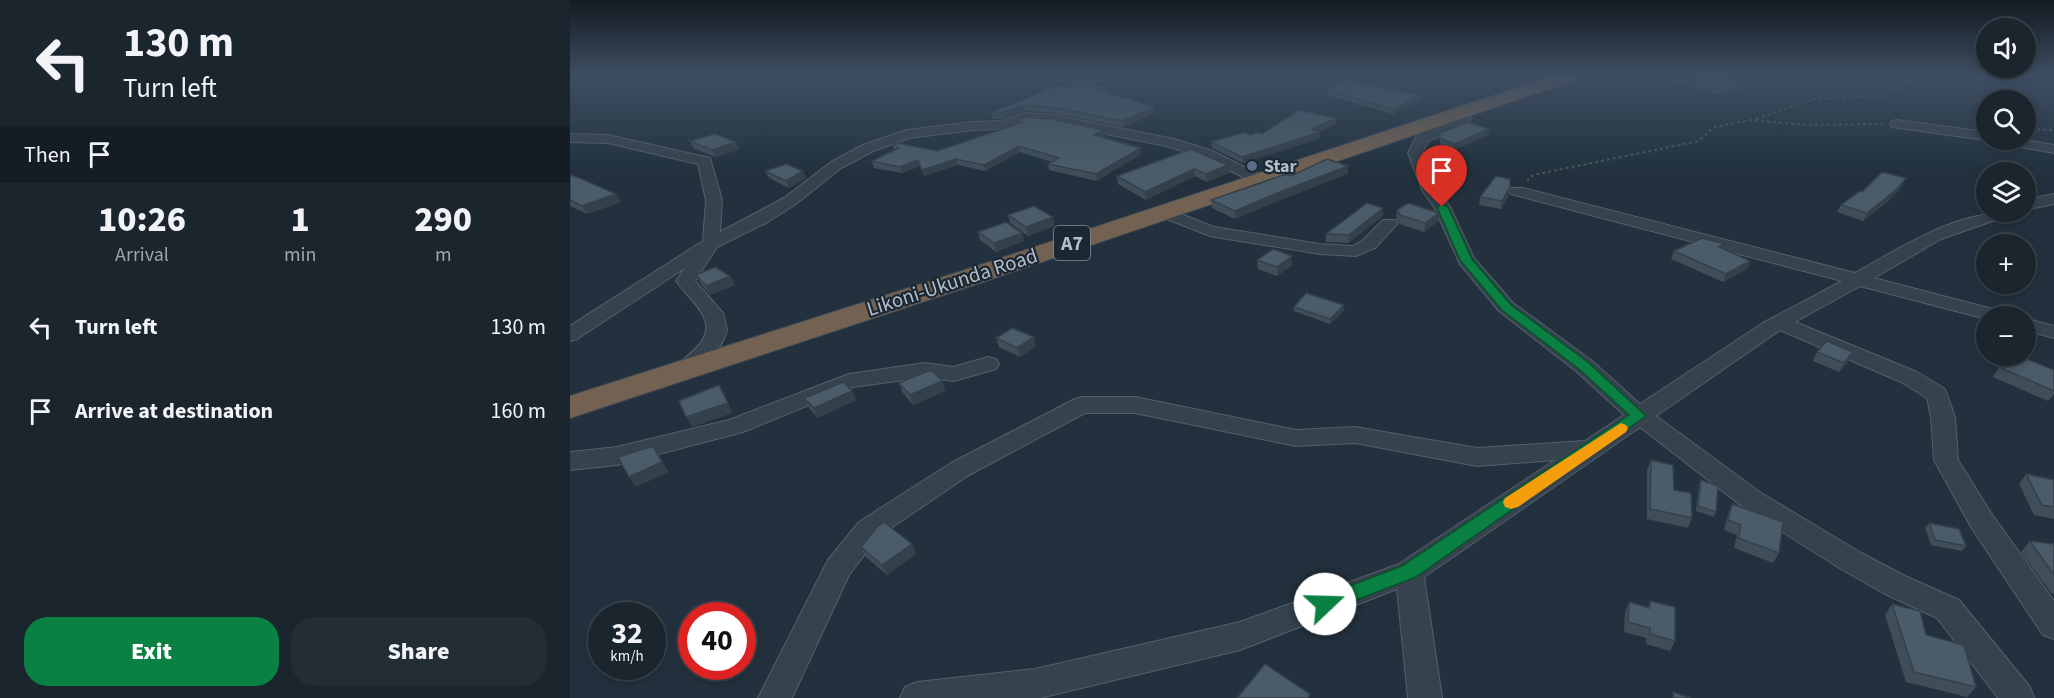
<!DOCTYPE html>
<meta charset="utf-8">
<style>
:root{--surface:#1a252e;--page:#232d36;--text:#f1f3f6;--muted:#9fa5aa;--line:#38424a;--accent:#0b8043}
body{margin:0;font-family:"Source Sans 3",sans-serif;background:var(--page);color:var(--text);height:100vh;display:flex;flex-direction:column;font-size:22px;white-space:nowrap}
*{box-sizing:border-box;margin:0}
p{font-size:20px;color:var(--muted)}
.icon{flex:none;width:33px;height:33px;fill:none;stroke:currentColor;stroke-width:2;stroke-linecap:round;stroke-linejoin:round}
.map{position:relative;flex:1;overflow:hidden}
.details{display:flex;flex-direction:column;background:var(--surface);width:570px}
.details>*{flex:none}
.guide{background:#1a252e;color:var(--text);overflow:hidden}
.fabs{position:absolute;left:1406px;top:18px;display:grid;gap:12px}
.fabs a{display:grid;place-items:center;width:60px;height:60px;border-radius:50%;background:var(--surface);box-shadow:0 3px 9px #0003,0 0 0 2px var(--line);font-size:30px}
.speed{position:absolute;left:18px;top:602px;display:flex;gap:12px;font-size:30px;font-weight:700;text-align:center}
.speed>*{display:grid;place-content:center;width:78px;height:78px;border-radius:50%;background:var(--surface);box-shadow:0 3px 9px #0003,0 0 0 2px var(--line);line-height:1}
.speed small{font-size:15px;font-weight:400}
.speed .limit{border:9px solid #d22;background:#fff;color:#111}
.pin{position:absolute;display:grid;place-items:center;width:51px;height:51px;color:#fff;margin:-62px -26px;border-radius:50% 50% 50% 0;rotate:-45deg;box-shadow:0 0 6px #0007}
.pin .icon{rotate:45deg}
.me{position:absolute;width:66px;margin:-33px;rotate:69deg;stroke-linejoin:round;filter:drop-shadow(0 0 4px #0008)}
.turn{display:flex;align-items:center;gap:21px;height:126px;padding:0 24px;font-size:27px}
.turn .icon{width:78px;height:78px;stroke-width:2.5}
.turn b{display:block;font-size:42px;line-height:51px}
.then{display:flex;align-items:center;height:57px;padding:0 24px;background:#0003;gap:12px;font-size:22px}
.eta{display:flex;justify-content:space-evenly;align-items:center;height:102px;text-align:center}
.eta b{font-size:36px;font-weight:800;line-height:42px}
.primary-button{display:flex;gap:12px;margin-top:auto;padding:12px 24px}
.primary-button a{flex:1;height:69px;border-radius:24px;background:var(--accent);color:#fff;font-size:24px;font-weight:800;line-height:69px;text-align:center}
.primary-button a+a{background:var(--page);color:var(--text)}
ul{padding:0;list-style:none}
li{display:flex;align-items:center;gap:18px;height:84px;padding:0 24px}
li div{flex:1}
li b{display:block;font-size:22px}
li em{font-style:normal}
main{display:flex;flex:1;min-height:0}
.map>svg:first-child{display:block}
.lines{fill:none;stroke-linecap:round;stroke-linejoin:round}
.minor-casing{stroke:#54606b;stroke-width:2}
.highway-casing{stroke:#414d58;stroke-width:2}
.path{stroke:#425a5a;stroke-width:2;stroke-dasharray:3 3;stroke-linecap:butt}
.minor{fill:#36424d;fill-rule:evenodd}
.highway{fill:#736252;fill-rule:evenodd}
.wall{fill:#404e5a}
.shaded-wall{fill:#34404a}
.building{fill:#4a5b69;stroke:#34404a;stroke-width:1.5}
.route{fill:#0b8043;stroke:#07532c;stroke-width:1.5}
.slow{fill:#f59e0b}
.service-dot{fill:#5c6f8a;stroke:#1b2732;stroke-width:2}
.labels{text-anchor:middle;stroke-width:4.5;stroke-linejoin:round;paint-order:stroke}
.far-poi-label{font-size:18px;font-weight:bold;fill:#b1bdc9;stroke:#1b2732;text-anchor:start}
.shield{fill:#1b2732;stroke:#84909c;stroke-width:1.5}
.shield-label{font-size:20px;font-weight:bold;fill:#b1bdc9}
.street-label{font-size:21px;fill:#b1bdc9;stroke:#1b2732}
</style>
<main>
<section class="details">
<div class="guide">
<div class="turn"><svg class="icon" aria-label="left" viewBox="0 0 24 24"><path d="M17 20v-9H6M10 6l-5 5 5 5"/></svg><div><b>130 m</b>Turn left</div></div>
<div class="then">Then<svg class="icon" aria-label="arrive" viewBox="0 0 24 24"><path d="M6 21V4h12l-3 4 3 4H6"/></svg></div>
</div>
<div class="eta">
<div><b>10:26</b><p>Arrival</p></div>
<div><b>1</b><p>min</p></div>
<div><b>290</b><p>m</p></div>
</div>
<ul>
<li><svg class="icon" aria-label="left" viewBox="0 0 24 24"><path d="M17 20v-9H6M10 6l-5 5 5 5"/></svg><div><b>Turn left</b></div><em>130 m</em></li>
<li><svg class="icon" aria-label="arrive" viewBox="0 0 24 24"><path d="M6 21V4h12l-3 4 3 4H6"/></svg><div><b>Arrive at destination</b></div><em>160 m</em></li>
</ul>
<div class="primary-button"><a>Exit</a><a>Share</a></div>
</section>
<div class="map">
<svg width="1484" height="698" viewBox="0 0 1484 698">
<rect width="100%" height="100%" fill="#22313d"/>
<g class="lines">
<g class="minor-casing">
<g id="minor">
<polygon points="457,75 564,75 558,78 509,82 463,78"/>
<path d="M 889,109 L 902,118 L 897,125 L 858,141 L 852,153 L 868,190 L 880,207 L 904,258 L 943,303 L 1022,361 L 1070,404 L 1193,323 L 1272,281 L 941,194 L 939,191 L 941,188 L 953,188 L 1285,273 C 1334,246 1384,212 1442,212 L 1440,215 L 1371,239 L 1304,278 L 1434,312 L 1437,316 L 1416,316 L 1416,319 L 1290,286 L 1225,322 L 1347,372 L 1375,389 L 1385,417 L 1388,460 L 1421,513 L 1484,601 L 1484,639 L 1473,635 L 1401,527 L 1364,460 L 1361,417 L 1357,398 L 1331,382 L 1210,330 L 1086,416 L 1191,493 L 1291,553 L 1335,576 L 1389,600 L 1460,687 L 1464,698 L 1428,698 L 1367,618 L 1315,594 L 1271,569 L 1173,507 L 1070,427 L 854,577 L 872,698 L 838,698 L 827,589 L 670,650 L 470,698 L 330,698 L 335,687 L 347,682 L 465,669 L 670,622 L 829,564 L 985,460 L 907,466 L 785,443 L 726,446 L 565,413 L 515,413 L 399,475 L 309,536 L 279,575 L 222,698 L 188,698 L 258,560 L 289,522 L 381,463 L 503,400 L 511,397 L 565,397 L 726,430 L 785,427 L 907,448 L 1015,441 L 1054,415 L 1006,371 L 929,311 L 890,264 L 864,207 L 852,190 L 838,153 L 847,135 L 887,119 L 883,113 Z"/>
<path d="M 455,113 L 483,115 L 604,139 L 640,150 L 693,176 L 696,179 L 693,182 L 683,182 L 630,156 L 596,146 L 483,123 L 456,121 L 434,129 L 402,130 L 339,138 L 303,151 L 271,168 L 226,204 L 196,223 L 147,247 L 125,281 L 153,313 L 157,330 C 152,349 129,380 107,375 L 104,370 C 110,361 120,355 127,347 C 152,321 120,301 106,281 L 115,268 L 7,339 L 0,341 L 0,326 L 133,241 L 136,200 L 128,164 L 38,143 L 0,142 L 0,134 L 38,135 L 140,158 L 152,200 L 150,232 L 214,198 L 261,162 L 293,145 L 337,130 L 402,122 L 432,121 Z"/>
<polygon points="1327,120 1416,132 1416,140 1418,140 1416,140 1322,127 1320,124 1322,121"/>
<polygon points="1427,140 1454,140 1484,145 1484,153 1434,144"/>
<polygon points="1484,194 1484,204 1455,210 1455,200"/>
<polygon points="593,207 644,227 750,244 783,246 793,240 813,220 825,220 827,224 805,248 786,256 750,254 640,236 587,215 585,212"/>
<polygon points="1455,318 1484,326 1484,338 1455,330"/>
<polygon points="418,357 426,359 429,364 426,369 384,381 355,377 283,387 173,432 47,465 0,470 0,452 47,447 159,420 279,374 355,363 383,367"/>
</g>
</g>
<g class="highway-casing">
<polygon id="highway" points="986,75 1010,75 1008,79 410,283 0,418 0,396 392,271"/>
</g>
<g class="path">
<polyline points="1186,119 1243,99 1314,96 1350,75"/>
<polyline points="1455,129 1484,130"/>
<polyline points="957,181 963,175 1129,141 1144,127 1181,120 1239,125 1312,124"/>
</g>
<use href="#minor" class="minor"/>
<use href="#highway" class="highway"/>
</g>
<g class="wall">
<polygon points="1085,75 1155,75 1174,87 1150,95 1085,76"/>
<polygon points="500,87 536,88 537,92 584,107 584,112 554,127 483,113 455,111 432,119 423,119 421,113"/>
<polygon points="757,91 852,95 852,100 823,114 757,95"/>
<polygon points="766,118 766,124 749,132 750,132 750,138 673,163 642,148 641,142 680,135 692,134"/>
<polygon points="446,121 535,136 533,137 571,154 527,181 479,170 478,164 482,162 450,152 415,171 388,165 354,176 350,166 332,173 304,168 302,161 326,150 324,149 322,142 367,151 447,124"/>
<polygon points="919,129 918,135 884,150 870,144 870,133"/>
<polygon points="120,141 169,149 145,157 123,148"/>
<polygon points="658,165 659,173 637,182 625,176 576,200 548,184 547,176"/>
<polygon points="778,166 778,174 710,200 665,219 642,208 641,200 721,176"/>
<polygon points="195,171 236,178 219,188 199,178"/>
<polygon points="0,175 46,194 51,202 17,214 0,206"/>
<polygon points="1333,185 1323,197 1293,221 1267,212 1271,205 1292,192"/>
<polygon points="940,187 939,195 931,209 909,205 910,197"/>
<polygon points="813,208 813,216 778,243 756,242 756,234"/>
<polygon points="827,210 869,213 868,221 854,232 829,224 826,219"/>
<polygon points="438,215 483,217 484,226 458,236 440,223"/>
<polygon points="408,232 452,233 454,241 426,252 410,240"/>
<polygon points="1153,250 1180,261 1177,269 1153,282 1101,259 1104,251"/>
<polygon points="722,256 722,265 707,276 688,269 687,260"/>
<polygon points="126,275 160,276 165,285 140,295 131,284"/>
<polygon points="774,305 774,310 760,324 724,311 724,307"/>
<polygon points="426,338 466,346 450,357 429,347"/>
<polygon points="1247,352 1283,352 1278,362 1269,372 1243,361"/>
<polygon points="1450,360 1484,370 1484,394 1478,401 1423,377 1429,367"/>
<polygon points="372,381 375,391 343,405 333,393 329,383"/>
<polygon points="282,391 286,400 248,418 239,408 234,398"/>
<polygon points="1081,460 1104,490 1122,518 1118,528 1077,519 1077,470"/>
<polygon points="1456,474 1484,480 1484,519 1464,515 1449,484"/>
<polygon points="1131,480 1146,512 1144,517 1126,511 1129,485"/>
<polygon points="1162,504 1209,553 1203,563 1164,548 1167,535 1154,530 1158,514"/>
<polygon points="1359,523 1396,546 1392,551 1361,545 1355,528"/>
<polygon points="1460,541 1484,544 1484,594 1481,593 1451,552"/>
<polygon points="342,544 346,554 317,575 296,557 291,547"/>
<polygon points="1080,601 1105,641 1100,651 1076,644 1076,638 1054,632 1055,612 1059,602 1078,607"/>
<polygon points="1322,604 1356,635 1406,687 1397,697 1336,682 1315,615"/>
</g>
<g class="shaded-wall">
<polygon points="1176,81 1174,87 1150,95 1152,89"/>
<polygon points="852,95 852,100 823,114 823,109"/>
<polygon points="454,105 455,111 432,119 430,113"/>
<polygon points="584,107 584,112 554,127 553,121"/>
<polygon points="766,118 766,124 742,135 742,129"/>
<polygon points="919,129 918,135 884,150 884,144"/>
<polygon points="534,130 535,136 525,141 524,135"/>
<polygon points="750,132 750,138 673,163 672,157"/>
<polygon points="166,142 169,149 145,157 142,150"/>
<polygon points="449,146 450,152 415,171 414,165"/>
<polygon points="571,148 571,154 527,181 526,174"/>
<polygon points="386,159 388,165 354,176 352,170"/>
<polygon points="348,160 350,166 332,173 330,167"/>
<polygon points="658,165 659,173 637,182 636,174"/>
<polygon points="778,166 778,174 710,200 665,219 665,211 710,192"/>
<polygon points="624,169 625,176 576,200 575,192"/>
<polygon points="233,171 236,178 219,188 216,181"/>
<polygon points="1336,178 1333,185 1323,197 1293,221 1297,213"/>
<polygon points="940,187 939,195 931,209 932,201"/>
<polygon points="46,194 51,202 17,214 12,206"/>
<polygon points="813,208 813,216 778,243 779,235"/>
<polygon points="869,213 868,221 854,232 855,223"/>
<polygon points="483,217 484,226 458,236 456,227"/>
<polygon points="452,233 454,241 426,252 424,243"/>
<polygon points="722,256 722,265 707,276 707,267"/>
<polygon points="1180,261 1177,269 1153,282 1156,274"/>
<polygon points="160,276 165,285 140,295 136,286"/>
<polygon points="774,305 774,310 760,324 760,319"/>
<polygon points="464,337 466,346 450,357 447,348"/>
<polygon points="1283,352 1278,362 1269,372 1274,363"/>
<polygon points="372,381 375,391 343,405 340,395"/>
<polygon points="149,385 163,413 122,427 116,417"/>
<polygon points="282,391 286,400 248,418 244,408"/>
<polygon points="83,446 99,472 66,487 59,477"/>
<polygon points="342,544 346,554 317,575 312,565"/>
</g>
<g class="building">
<polygon points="1105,75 1155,75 1176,81 1152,89"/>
<polygon points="772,80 852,95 823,109 757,91"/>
<polygon points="513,82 536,88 530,90 584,107 553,121 482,107 454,105 430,113 421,113 489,85 500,87"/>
<polygon points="729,110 766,118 742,129 750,132 672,157 641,142 675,132 680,135 688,132 692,134"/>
<polygon points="455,117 482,119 534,130 524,135 571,148 526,174 478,164 489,158 449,146 414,165 386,159 352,170 348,160 330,167 302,161 329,148 322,142 367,151 453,122 446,121"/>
<polygon points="898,122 919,129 884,144 870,138 870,133"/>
<polygon points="145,134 166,142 142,150 120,141"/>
<polygon points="621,149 658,165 636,174 624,169 575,192 547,176"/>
<polygon points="757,159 778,166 710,192 665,211 641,200 716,174 721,176"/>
<polygon points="216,164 233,171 216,181 195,171"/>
<polygon points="1312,172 1336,178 1326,190 1297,213 1271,205 1290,191 1292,192"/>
<polygon points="0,175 12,179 46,194 12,206 0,200"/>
<polygon points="926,176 940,179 940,187 932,201 910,197"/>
<polygon points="797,203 813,208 779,235 756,234"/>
<polygon points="838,203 869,213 855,223 830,215 827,210"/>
<polygon points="464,206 483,217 456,227 438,215"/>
<polygon points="436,222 452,233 424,243 408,232"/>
<polygon points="1132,238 1155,244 1149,247 1180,261 1156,274 1104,251"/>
<polygon points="703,249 722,256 707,267 687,260"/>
<polygon points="145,267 160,276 136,286 126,275"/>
<polygon points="736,293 774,305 760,319 724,307"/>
<polygon points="442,328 464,337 447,348 426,338"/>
<polygon points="1257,341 1283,352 1274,363 1247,352"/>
<polygon points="1440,356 1450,360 1452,357 1484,370 1484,391 1429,367"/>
<polygon points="358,371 363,371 372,381 340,395 329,383"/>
<polygon points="273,382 282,391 244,408 234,398"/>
<polygon points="149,385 158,403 116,417 109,401"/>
<polygon points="83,446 92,462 59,477 48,457"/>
<polygon points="1081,460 1103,465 1104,490 1121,493 1122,518 1080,509"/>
<polygon points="1456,474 1484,480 1484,507 1472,505"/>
<polygon points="1131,480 1148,486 1146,512 1128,506"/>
<polygon points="1162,504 1213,522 1209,553 1168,538 1171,525 1158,520"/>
<polygon points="314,522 342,544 312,565 291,547 306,528"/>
<polygon points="1359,523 1389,529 1396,546 1365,540"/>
<polygon points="1460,541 1484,544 1484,575"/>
<polygon points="1080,601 1105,607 1105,641 1080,634 1080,628 1058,622 1059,602 1080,608"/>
<polygon points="1322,604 1350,611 1356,635 1394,645 1406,687 1344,672"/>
<polygon points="695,664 740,694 738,698 667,698"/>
<polygon points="1103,692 1121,698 1103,698"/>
</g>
<linearGradient id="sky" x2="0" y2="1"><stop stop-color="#131b22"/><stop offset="0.44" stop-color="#3e4e62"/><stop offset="1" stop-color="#3e4e62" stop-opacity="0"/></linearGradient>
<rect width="1484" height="172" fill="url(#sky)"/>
<polygon class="route" points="872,204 878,207 902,259 941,305 1019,363 1076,416 846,577 755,612 748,610 745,604 748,598 832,566 1059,415 1009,369 932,310 890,260 867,207"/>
<polygon class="slow" points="1051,423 1056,425 1058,428 1056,432 948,507 941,509 935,507 933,502 935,498"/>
<circle class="service-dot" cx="682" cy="166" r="6"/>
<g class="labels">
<g class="far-poi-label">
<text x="694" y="172">Star</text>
</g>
<rect class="shield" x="484" y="226" width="36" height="34" rx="4.5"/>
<g class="shield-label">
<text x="502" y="250">A7</text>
</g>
<g class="street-label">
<text transform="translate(382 282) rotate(-18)" y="7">Likoni-Ukunda Road</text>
</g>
</g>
</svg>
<div class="fabs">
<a><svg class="icon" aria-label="sound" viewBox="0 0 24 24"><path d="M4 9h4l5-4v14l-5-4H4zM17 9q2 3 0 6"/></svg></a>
<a><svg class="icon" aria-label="search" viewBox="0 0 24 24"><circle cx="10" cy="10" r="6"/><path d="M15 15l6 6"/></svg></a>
<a><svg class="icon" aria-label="layers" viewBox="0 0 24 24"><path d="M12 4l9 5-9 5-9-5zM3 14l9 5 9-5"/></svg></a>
<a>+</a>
<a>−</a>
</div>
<div class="speed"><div>32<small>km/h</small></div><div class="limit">40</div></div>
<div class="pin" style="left:872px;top:207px;background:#d93025"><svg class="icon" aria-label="arrive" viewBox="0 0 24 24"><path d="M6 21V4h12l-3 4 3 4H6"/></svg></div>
<svg class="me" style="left:755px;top:604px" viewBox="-20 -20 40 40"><circle r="19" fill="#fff"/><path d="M0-13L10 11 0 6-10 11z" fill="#0b8043"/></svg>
</div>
</main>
